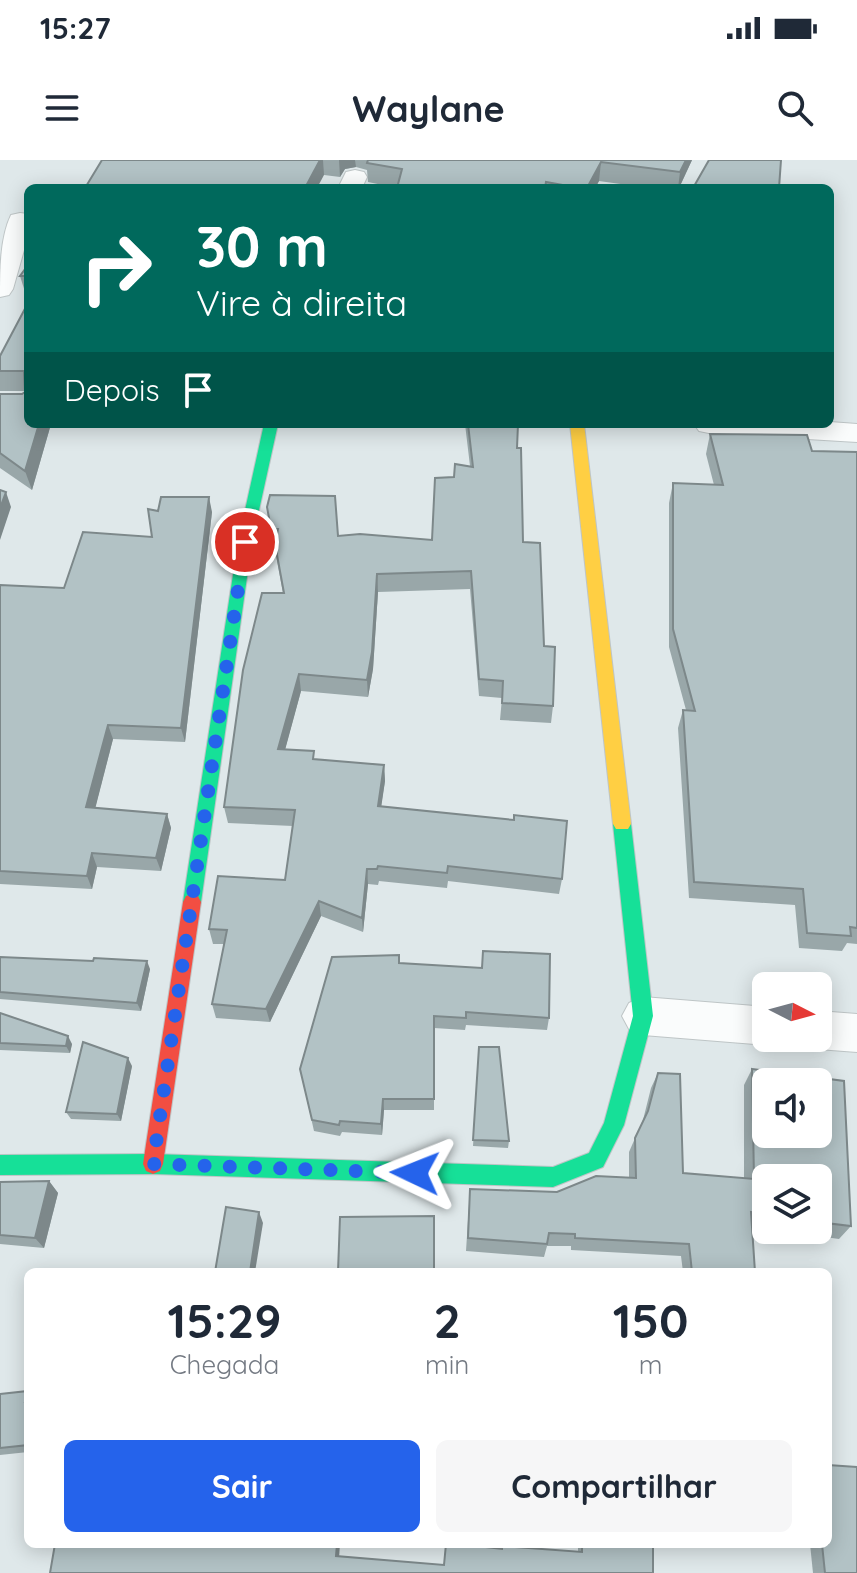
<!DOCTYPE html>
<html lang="pt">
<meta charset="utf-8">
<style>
:root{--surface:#fff;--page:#f6f6f7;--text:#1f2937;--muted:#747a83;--accent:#2563eb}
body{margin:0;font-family:Quicksand,sans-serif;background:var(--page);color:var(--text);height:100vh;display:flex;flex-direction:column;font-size:30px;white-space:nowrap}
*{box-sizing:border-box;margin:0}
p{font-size:26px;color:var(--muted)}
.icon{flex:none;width:44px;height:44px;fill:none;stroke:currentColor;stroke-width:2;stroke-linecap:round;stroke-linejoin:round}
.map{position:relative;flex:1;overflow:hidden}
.details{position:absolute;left:24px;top:1108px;width:808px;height:280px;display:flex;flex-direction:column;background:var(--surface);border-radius:12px;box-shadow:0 4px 20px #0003}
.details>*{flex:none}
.guide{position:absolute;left:24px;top:24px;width:810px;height:244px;border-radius:12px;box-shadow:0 4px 20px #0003;background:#00695c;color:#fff;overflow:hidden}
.needle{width:52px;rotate:96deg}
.controls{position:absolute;left:752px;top:812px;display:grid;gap:16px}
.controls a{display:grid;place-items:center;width:80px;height:80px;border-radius:12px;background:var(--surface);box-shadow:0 4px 20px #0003;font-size:40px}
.pin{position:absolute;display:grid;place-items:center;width:68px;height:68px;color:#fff;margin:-34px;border:4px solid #fff;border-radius:50%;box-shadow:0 2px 8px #0007}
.me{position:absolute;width:88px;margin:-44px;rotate:272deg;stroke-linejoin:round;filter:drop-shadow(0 0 6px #0008)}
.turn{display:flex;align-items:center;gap:28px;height:168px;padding:0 40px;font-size:36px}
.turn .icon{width:104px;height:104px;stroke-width:2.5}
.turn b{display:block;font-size:56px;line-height:68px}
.then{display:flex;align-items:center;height:76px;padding:0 40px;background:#0003;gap:16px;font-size:30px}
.eta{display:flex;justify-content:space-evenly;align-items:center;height:136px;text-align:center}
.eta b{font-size:48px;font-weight:700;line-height:56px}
.button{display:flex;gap:16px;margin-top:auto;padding:16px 40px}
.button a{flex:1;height:92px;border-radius:12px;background:var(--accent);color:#fff;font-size:32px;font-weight:700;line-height:92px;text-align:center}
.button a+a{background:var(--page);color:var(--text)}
.status{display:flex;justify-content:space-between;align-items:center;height:56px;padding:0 40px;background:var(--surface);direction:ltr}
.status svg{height:22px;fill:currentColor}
header{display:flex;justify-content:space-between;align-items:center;height:104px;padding:0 40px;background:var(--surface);font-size:36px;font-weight:700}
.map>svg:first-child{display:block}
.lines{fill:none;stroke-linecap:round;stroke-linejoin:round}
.street-casing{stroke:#bec5c6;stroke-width:2}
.fast-casing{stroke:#bec5c6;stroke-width:2}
.slow-casing{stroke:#bec5c6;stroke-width:2}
.jam-casing{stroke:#bec5c6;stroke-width:2}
.street{fill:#fafcfc;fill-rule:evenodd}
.fast{fill:#16e098;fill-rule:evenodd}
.slow{fill:#ffcf43;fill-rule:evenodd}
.jam{fill:#f24e42;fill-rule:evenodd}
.wall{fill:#99a7a9}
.shaded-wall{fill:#7d888a}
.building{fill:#b2c2c5;stroke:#7d888a;stroke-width:2;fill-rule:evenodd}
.route{stroke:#2563eb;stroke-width:14;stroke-dasharray:0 25.2}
</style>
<div class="status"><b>15:27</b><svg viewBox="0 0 49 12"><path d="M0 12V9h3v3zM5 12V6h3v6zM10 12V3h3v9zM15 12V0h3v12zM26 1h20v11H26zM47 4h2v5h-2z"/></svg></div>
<header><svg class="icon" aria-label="menu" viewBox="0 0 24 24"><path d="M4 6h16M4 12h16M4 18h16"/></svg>Waylane<svg class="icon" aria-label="search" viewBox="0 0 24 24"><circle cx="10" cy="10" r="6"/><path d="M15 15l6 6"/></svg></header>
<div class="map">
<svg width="857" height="1413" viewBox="0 0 857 1413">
<rect width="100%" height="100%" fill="#dfe8ea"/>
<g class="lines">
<g class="street-casing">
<g id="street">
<polygon points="355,10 364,12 367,17 362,28 338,28 346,12"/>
<path d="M 20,53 L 28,54 L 28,76 L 13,129 L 9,135 L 0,137 C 0,110 0,78 11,55 Z"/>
<polygon points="830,262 857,264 857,282 709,273 699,271 694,264"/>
<polygon points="643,837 766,847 766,878 781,878 766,885 643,875 629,869 622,856 629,843"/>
<polygon points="818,851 857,854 857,892 818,889 803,883 801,878 818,878"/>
</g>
</g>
<g class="fast-casing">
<g id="fast">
<polygon points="264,264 278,264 252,382 201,742 198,748 192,750 186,748 183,742 238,382"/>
<polygon points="622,657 628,659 631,664 653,856 624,965 603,1007 553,1027 153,1014 0,1015 0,995 153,994 553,1007 589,993 604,963 633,856 613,664 616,659"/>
</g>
</g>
<g class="slow-casing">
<polygon id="slow" points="570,264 584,264 631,664 628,669 616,669 613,664"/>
</g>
<g class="jam-casing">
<polygon id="jam" points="192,734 198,736 201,742 163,1004 160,1011 153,1014 146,1011 143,1004 183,742 186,736"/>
</g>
<use href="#street" class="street"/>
<use href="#fast" class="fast"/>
<use href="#slow" class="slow"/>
<use href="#jam" class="jam"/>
</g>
<g class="wall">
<polygon points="102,0 692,0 679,28 649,28 599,21 595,28 397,28 368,22 367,10 356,7 345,9 340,17 324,15"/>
<polygon points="28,105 28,135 26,135 20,116"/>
<polygon points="28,143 28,264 51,264 32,330 0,308 0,234 22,234 25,231 0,231 0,196"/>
<polygon points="465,264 518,264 517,288 523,382 544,486 553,546 551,563 500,560 502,538 479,536 470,429 378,432 373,509 368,537 301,531 285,589 315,599 384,605 385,621 381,646 562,719 559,734 448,721 447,728 379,721 378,725 368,724 363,772 321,756 270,862 216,858 212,844 224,784 213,784 209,769 285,720 293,666 228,663 224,647 283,433 267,347 338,376 432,380 454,317 470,306"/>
<polygon points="710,274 812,291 857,292 857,784 847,783 842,791 799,788 795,745 689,738 678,568 683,550 686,550 669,487 669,343 673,323 714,325 706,294"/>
<polygon points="158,351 212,352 185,582 113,579 95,648 167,654 171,668 161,711 97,707 92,729 0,724 0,425 64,428 152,377"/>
<polygon points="0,797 150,809 141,851 0,839"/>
<polygon points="399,803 549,858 547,870 466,865 465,870 434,868 434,950 384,950 382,975 342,972 340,976 314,971 300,909"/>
<polygon points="0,853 72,884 70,893 0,890"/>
<polygon points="479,887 509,981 508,988 473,986"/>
<polygon points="132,906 121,961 71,959 66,952"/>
<polygon points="752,909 851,1066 839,1079 775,1070 818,1070 818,1018 766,1018 766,1069 752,1067 755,1112 683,1112 681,1096 571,1090 571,1086 547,1086 544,1097 466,1091 470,1029 557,1032 629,1017 629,992 643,960 651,928 658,913 683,1013 744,1018 744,925"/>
<polygon points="49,1021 58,1033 44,1088 0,1084 0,1022"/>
<polygon points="28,1231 28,1292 0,1295 0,1234"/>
<polygon points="578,1384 653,1384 653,1413 50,1413 283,1385 339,1396 444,1405 500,1389 502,1386 578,1392"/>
<polygon points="810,1384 828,1384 857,1413 813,1413"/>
</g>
<g class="shaded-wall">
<polygon points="320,0 323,0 324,15 317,28 305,28"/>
<polygon points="339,0 355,0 356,7 345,9 340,17"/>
<polygon points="686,0 692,0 679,28 678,28 680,12"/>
<polygon points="601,2 599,21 595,28 587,28"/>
<polygon points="39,264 51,264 32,330 25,311"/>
<polygon points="6,332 11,347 0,380 0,348"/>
<polygon points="209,337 212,352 185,582 181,568"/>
<polygon points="377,414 378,432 373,509 368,537 367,520"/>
<polygon points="299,514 301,531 281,605 278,589"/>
<polygon points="108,565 113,579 92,661 86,647"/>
<polygon points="384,605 385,621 379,662 378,646"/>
<polygon points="167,654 171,668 161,711 156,698"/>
<polygon points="92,693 97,707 92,729 87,716"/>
<polygon points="367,709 368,724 363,772 362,758"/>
<polygon points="319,741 321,756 270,862 266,849"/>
<polygon points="147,801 150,809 141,851 137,843"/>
<polygon points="68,876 72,884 70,893 66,886"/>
<polygon points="128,898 132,906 121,961 117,954"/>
<polygon points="383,939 384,950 382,975 381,964"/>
<polygon points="49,1021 58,1033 44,1088 35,1078"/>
<polygon points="259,1052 263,1063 255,1112 250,1112"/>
<polygon points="337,1384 340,1384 339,1398 336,1396"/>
</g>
<g class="building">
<polygon points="102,0 320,0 305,28 85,28"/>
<polygon points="368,0 686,0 680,12 601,2 587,28 579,28 546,22 545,28 397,28 402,9 367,3"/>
<polygon points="709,0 781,0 779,28 693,28"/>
<polygon points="28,105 28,116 20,116"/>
<polygon points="28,143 28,264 39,264 25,311 0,293 0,234 22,234 25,232 24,211 0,211 0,196"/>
<polygon points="468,264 518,264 517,288 521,288 523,382 540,383 544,486 555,487 553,546 502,543 503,521 479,519 471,411 377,414 372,492 367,520 299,514 278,589 314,591 313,599 384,605 378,646 514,660 514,655 567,661 562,719 448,706 447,713 378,706 377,709 367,709 362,758 319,741 266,849 212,844 227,770 209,769 218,716 285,720 295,650 224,647 243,510 262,433 284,433 275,384 278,369 271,369 267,347 270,335 335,336 338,376 360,374 432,380 435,318 454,317 455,304 473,307"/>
<polygon points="710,274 807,275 812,291 857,292 857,768 850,767 851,776 807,773 803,729 694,722 683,550 695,551 673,469 673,323 723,325"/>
<polygon points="0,330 6,332 0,348"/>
<polygon points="161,337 209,337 181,568 108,565 86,647 167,654 156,698 92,693 87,716 0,711 0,425 64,428 83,372 152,377 148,349 158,351"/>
<polygon points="483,791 550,794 549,858 466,852 466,858 434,856 434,939 383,939 381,964 340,961 339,965 312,960 300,909 332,797 399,795 399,803 482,808"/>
<polygon points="0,797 93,801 94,798 147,801 137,843 0,832"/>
<polygon points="0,853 68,876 66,886 0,883"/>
<polygon points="83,882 128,898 117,954 66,952"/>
<polygon points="479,887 499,887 509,981 473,980"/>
<path d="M 752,909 L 844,921 L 851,1066 L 818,1062 L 818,1018 L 766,1018 L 766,1055 L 751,1052 L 755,1112 L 692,1112 L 689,1084 L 575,1078 L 575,1074 L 549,1073 L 547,1084 L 468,1078 L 470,1029 L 557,1032 L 596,1016 L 636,1018 L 635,978 L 648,951 L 658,913 L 680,914 L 683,1013 L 754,1019 ZM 766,922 L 818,922 L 818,974 L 766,974 Z"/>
<polygon points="49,1021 35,1078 0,1075 0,1022"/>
<polygon points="226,1047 259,1052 250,1112 215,1112"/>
<polygon points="434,1056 434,1112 338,1112 340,1057"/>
<polygon points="28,1231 25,1242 28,1242 28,1285 0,1288 0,1234"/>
<polygon points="828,1305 857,1307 857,1413 825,1413 822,1384 828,1384"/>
<polygon points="55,1384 264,1384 283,1385 283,1384 337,1384 336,1396 444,1405 446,1384 459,1384 502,1389 502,1386 582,1392 582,1384 653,1384 653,1413 50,1413"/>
</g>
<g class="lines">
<polyline class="route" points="245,382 153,1004 415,1013"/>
</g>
</svg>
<div class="controls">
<a><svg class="needle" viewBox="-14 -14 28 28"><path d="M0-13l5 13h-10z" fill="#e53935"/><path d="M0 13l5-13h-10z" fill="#747a83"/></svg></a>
<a><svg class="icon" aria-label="sound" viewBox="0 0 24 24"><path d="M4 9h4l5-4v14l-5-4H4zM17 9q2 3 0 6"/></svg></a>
<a><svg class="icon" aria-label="layers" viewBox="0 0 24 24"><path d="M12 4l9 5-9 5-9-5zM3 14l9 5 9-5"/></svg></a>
</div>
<div class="pin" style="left:245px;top:382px;background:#d93025"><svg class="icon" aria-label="arrive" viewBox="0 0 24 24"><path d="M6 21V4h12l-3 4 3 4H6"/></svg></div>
<svg class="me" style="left:415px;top:1013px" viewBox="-20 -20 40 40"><path d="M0-17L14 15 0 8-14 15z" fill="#2563eb" stroke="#fff" stroke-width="4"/></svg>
<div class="guide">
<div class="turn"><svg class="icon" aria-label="right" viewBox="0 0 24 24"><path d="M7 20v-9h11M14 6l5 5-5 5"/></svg><div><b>30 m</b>Vire à direita</div></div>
<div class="then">Depois<svg class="icon" aria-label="arrive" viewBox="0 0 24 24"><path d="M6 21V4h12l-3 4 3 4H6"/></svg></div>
</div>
<section class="details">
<div class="eta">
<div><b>15:29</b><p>Chegada</p></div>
<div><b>2</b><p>min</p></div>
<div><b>150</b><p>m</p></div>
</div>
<div class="button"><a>Sair</a><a>Compartilhar</a></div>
</section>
</div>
